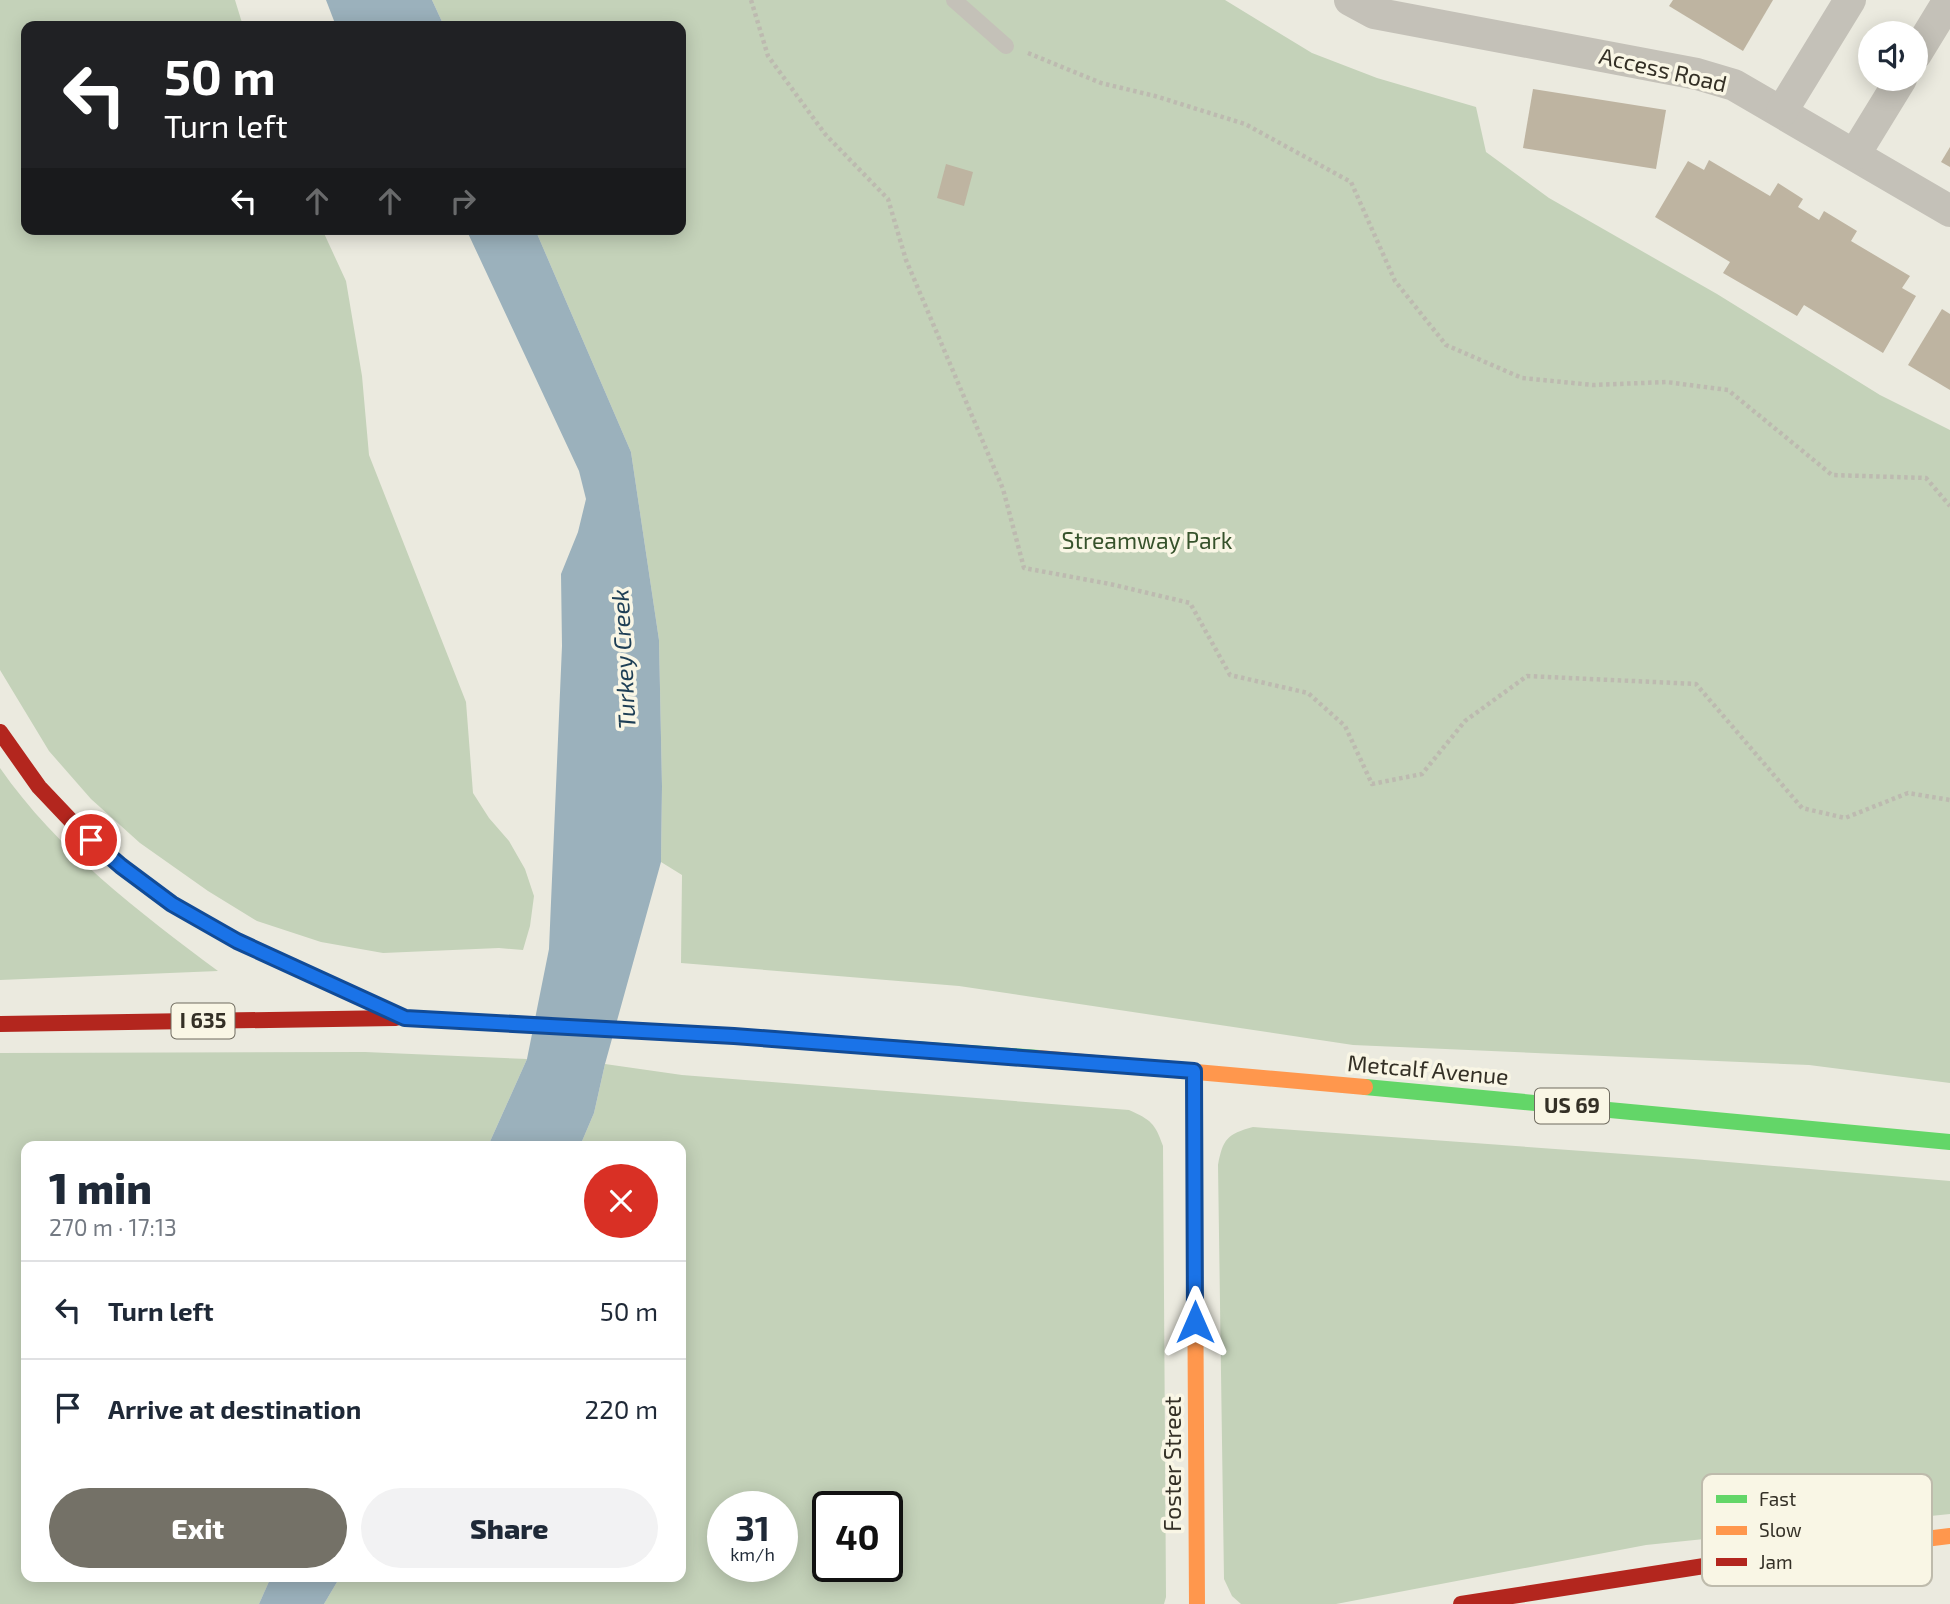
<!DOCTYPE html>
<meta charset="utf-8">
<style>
:root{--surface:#fff;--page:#f2f2f3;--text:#1f2937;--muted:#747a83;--line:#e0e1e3;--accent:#747167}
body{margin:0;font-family:"Exo 2",sans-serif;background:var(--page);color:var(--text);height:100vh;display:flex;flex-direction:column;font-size:26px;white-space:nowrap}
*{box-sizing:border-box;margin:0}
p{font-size:23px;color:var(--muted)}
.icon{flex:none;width:38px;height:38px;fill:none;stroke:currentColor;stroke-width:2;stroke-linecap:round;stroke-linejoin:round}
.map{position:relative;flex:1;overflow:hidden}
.side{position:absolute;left:21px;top:1141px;width:665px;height:441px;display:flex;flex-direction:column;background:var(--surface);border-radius:14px;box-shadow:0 4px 18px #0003}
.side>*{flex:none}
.guide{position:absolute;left:21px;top:21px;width:665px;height:214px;border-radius:14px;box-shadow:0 4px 18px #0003;background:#202124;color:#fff;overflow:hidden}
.fabs{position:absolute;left:1858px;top:21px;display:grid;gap:14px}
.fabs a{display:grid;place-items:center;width:70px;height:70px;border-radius:50%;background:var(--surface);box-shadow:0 4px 18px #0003;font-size:35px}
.speed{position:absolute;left:707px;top:1491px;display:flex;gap:14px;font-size:35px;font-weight:700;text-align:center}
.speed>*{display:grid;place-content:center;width:91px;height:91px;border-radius:50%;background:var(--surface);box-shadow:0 4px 18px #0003;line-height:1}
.speed small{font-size:18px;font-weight:400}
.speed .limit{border:4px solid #111;border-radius:10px;background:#fff;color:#111}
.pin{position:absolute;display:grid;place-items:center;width:60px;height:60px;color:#fff;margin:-30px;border:4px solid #fff;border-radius:50%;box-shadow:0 2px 7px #0007}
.me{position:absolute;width:77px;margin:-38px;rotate:0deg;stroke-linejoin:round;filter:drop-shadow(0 0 5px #0008)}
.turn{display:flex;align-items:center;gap:24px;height:147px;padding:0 28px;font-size:32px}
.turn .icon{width:91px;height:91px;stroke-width:2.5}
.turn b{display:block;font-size:49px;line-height:60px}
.lanes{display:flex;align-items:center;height:66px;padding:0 28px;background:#0003;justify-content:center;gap:35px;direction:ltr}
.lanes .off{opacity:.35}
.round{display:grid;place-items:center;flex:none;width:74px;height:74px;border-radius:37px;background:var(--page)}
.summary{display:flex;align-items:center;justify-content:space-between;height:119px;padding:0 28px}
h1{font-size:42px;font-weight:800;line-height:52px}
.primary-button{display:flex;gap:14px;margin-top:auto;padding:14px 28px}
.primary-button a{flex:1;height:80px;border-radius:42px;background:var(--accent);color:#fff;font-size:28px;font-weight:800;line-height:80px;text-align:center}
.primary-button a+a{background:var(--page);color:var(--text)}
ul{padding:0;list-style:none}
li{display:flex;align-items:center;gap:21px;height:98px;padding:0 28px;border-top:2px solid var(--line)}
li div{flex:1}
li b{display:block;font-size:26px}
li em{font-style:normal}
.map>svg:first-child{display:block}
.green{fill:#c4d2b9;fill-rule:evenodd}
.water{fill:#9bb1bc}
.building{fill:#beb4a1}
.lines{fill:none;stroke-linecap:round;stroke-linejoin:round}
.path{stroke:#bdbab0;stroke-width:4.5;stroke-dasharray:3.5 3.5;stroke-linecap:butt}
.lane{stroke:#c4c1b8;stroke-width:16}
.street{stroke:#c4c1b8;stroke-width:32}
.fast{stroke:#63d668;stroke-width:16}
.slow{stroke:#ff974d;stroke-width:16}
.jam{stroke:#b3261e;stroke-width:16}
.route-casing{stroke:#114b97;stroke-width:18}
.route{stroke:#1a73e8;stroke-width:12}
.labels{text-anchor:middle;stroke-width:7;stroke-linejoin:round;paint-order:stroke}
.shield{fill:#f9f6e5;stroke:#6f6b5f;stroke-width:2}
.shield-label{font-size:21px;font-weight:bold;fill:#343026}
.street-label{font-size:23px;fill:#343026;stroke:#f9f6e5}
.park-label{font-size:23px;fill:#36522b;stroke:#f9f6e5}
.water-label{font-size:24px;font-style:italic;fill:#1d3e55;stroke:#f9f6e5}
.key{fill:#f9f6e5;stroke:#bebbac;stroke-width:2}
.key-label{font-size:19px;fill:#343026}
</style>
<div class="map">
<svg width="1950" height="1604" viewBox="0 0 1950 1604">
<rect width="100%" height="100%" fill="#ebeadf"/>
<g class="green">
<polygon points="0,0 235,0 243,26 26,26 26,229 322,229 346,281 362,376 369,455 466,702 473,793 489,818 509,841 525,869 534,896 530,926 523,950 499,948 383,953 321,942 257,921 208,891 140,843 91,799 49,751 0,670"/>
<polygon points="432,0 1225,0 1312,53 1377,78 1476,107 1486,152 1549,198 1717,294 1880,395 1950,430 1950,1083 1809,1065 1353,1045 959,986 681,963 682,875 661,862 662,786 659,640 631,452 535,229 681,229 681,26 444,26"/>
<path d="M 0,768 C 57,850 139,912 218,971 L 0,980 Z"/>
<polygon points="365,1052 527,1059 488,1146 26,1146 26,1577 271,1577 259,1604 0,1604 0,1053"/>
<path d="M 605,1064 L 682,1075 L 1129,1110 C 1151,1120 1155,1123 1163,1146 L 1166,1597 L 1164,1604 L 324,1604 L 340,1577 L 681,1577 L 681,1146 L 580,1146 L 594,1113 ZM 723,1507 L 782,1507 L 782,1566 L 723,1566 ZM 828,1507 L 887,1507 L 887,1566 L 828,1566 Z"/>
<path d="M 1253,1127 L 1693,1159 L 1950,1181 L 1950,1514 L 1646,1545 L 1336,1604 L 1241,1604 L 1232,1596 L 1224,1579 L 1218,1165 C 1223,1139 1227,1134 1253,1127 Z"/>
</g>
<g class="water">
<polygon points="326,0 432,0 444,26 336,26"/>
<polygon points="466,229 535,229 631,452 659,640 662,786 661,862 605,1064 594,1113 580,1146 488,1146 527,1059 549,949 562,646 561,574 578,532 586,499 579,471"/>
<polygon points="271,1577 340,1577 324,1604 259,1604"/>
</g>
<g class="building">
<polygon points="1673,0 1773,0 1743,51 1669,6"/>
<polygon points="1533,89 1666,110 1656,169 1523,148"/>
<polygon points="1950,147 1950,167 1941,162"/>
<polygon points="1709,160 1770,196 1778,183 1803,199 1798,207 1819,220 1824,211 1857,231 1851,241 1910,276 1902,288 1916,296 1883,353 1804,305 1797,316 1723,273 1730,262 1655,217 1688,161 1704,170"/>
<polygon points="946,164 973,172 964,206 937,198"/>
<polygon points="1942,309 1950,314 1950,390 1908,365"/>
</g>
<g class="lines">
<g class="path">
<polyline points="751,0 768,56 825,134 888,199 906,260 1003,489 1024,568 1110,584 1190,603 1230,675 1308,693 1345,726 1372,784 1422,774 1465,721 1527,676 1696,684 1802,808 1845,818 1908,793 1950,800"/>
<polyline points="1028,53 1101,83 1155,96 1245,124 1351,182 1395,281 1446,345 1522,378 1593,385 1666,382 1728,390 1832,475 1926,478 1950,506"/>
</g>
<polyline class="lane" points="954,0 1006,46"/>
<g class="street">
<polyline points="1350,0 1374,13 1697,74 1734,85 1950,211"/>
<polyline points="1916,54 1949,0"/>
<polyline points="1782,111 1850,0"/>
<polyline points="1855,154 1901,79"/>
</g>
<g class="fast">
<polyline points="460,1021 734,1036 1039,1058"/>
<polyline points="1365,1087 1950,1142"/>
</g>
<g class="slow">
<polyline points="1039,1058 1365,1087"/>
<polyline points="1194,1071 1197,1604"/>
<polyline points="1812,1553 1950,1536"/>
</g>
<g class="jam">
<polyline points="0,732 39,787 76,826 121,866 172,904 237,941 405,1018 460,1021"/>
<polyline points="0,1024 396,1018"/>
<polyline points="1461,1604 1717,1564 1812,1553"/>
</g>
</g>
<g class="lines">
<g class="route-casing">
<polyline id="route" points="91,840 121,866 172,904 237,941 405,1018 734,1036 1194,1071 1195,1322"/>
</g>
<use href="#route" class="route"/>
</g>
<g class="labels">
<g class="shield">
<rect x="171.5" y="1003.5" width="63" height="35" rx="5"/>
<rect x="1535" y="1088.5" width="74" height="35" rx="5"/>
</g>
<g class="shield-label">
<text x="203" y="1028">I 635</text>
<text x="1572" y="1113">US 69</text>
</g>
<g class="street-label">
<text transform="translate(1663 70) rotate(13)" y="8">Access Road</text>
<text transform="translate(1428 1070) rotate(5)" y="8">Metcalf Avenue</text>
<text transform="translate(1173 1464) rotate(-90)" y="8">Foster Street</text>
</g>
<g class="park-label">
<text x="1147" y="549">Streamway Park</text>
</g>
<g class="water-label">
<text transform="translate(624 659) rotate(-93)" y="8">Turkey Creek</text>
</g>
</g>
<rect x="1702" y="1474" width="230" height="112" rx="10" class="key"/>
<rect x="1716" y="1495" width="31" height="8" fill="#63d668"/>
<rect x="1716" y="1526" width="31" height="9" fill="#ff974d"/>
<rect x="1716" y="1558" width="31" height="8" fill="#b3261e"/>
<g class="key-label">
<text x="1759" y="1506">Fast</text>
<text x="1759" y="1537">Slow</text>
<text x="1759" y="1569">Jam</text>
</g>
</svg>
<div class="fabs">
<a><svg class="icon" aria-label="sound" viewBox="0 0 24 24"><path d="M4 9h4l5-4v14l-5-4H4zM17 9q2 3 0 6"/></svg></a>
</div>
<div class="speed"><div>31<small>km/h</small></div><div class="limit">40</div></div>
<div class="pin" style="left:91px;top:840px;background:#d93025"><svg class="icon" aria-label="arrive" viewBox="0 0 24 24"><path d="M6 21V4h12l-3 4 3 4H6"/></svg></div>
<svg class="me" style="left:1195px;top:1322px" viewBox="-20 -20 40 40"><path d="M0-17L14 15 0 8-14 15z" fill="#1a73e8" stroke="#fff" stroke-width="4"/></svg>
<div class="guide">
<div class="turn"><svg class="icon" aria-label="left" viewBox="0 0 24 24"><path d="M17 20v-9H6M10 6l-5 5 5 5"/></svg><div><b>50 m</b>Turn left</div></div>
<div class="lanes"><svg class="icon" aria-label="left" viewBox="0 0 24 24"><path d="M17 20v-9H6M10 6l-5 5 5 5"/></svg><svg class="icon off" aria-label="ahead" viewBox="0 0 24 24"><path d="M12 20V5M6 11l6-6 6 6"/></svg><svg class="icon off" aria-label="ahead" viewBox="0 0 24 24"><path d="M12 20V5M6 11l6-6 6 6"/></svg><svg class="icon off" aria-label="right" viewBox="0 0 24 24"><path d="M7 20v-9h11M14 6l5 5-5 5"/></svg></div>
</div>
<section class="side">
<div class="summary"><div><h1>1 min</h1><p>270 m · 17:13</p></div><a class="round" style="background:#d93025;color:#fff"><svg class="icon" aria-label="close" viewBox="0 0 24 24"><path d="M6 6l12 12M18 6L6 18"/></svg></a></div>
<ul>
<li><svg class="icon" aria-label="left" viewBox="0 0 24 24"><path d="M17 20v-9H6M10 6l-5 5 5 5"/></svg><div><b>Turn left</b></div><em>50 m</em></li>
<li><svg class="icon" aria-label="arrive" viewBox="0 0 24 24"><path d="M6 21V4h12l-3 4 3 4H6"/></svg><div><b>Arrive at destination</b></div><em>220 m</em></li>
</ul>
<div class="primary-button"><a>Exit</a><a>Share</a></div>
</section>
</div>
